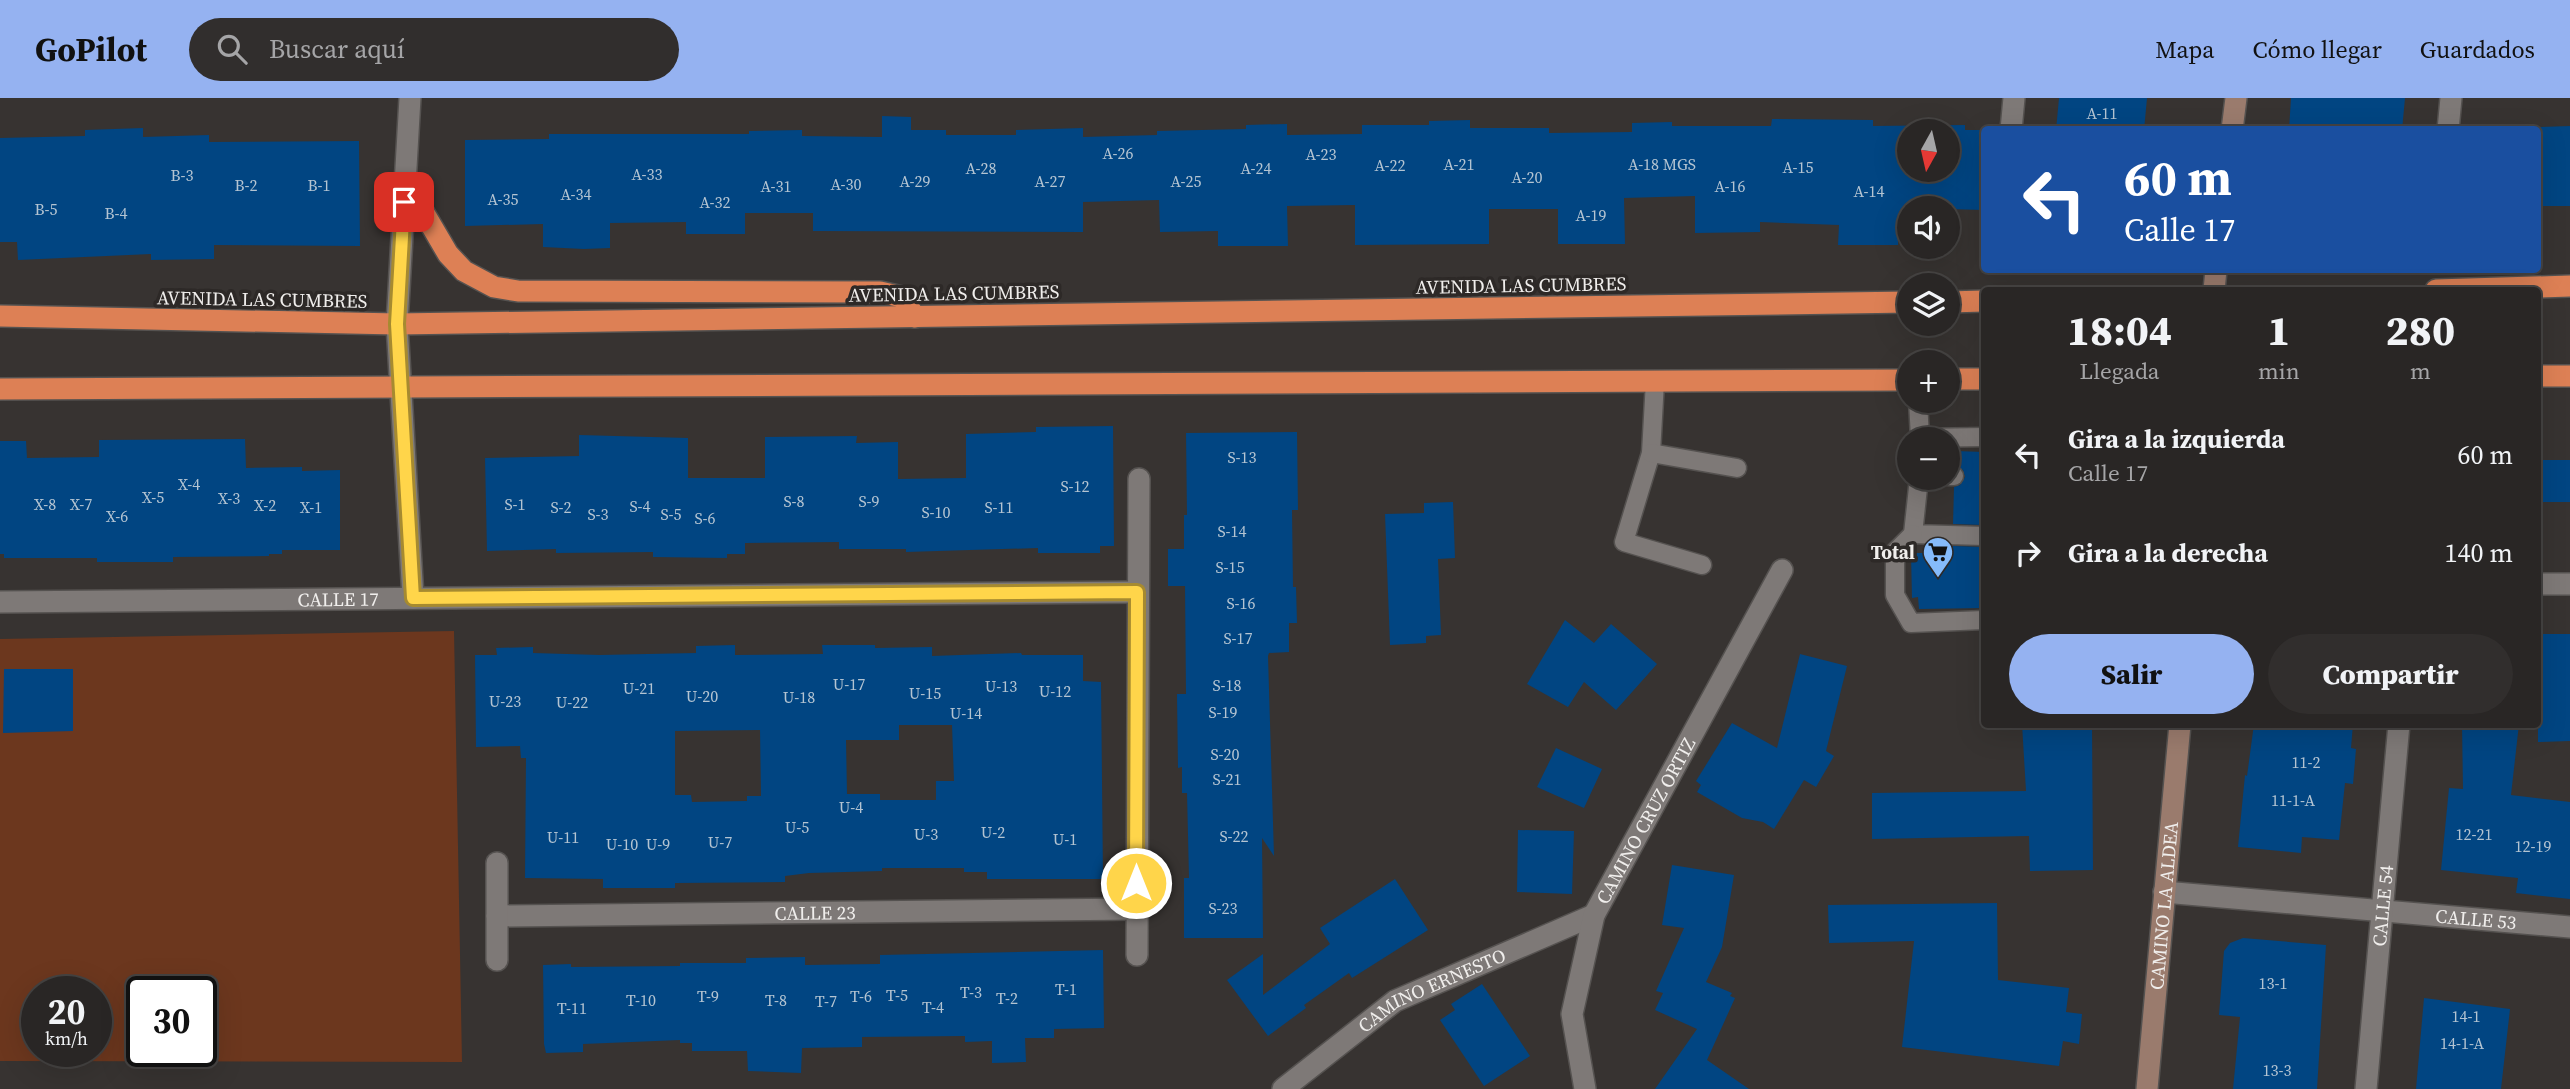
<!DOCTYPE html>
<html lang="es">
<meta charset="utf-8">
<style>
:root{--surface:#292625;--page:#312e2d;--text:#f1f3f6;--muted:#a5a5a7;--line:#454342;--accent:#95b2f1}
body{margin:0;font-family:"Source Serif 4",serif;background:var(--page);color:var(--text);height:100vh;display:flex;flex-direction:column;font-size:26px;white-space:nowrap}
*{box-sizing:border-box;margin:0}
p{font-size:23px;color:var(--muted)}
.icon{flex:none;width:38px;height:38px;fill:none;stroke:currentColor;stroke-width:2;stroke-linecap:round;stroke-linejoin:round}
.map{position:relative;flex:1;overflow:hidden}
.details{position:absolute;left:1981px;top:189px;width:560px;height:441px;display:flex;flex-direction:column;background:var(--surface);border-radius:7px;box-shadow:0 7px 28px #0002,0 0 0 2px var(--line)}
.details>*{flex:none}
.banner{position:absolute;left:1981px;top:28px;width:560px;height:147px;border-radius:7px;box-shadow:0 7px 28px #0002,0 0 0 2px var(--line);background:#1a4fa0;color:#fff;overflow:hidden}
.needle{width:46px;rotate:188deg}
.buttons{position:absolute;left:1897px;top:21px;display:grid;gap:14px}
.buttons a{display:grid;place-items:center;width:63px;height:63px;border-radius:50%;background:var(--surface);box-shadow:0 7px 28px #0002,0 0 0 2px var(--line);font-size:35px}
.speed{position:absolute;left:21px;top:878px;display:flex;gap:14px;font-size:35px;font-weight:700;text-align:center}
.speed>*{display:grid;place-content:center;width:91px;height:91px;border-radius:50%;background:var(--surface);box-shadow:0 7px 28px #0002,0 0 0 2px var(--line);line-height:1}
.speed small{font-size:18px;font-weight:400}
.speed .limit{border:4px solid #111;border-radius:10px;background:#fff;color:#111}
.pin{position:absolute;display:grid;place-items:center;width:60px;height:60px;color:#fff;margin:-30px;border-radius:14px;box-shadow:0 4px 10px #0006}
.me{position:absolute;width:77px;margin:-38px;rotate:0deg;stroke-linejoin:round;filter:drop-shadow(0 0 5px #0008)}
.turn{display:flex;align-items:center;gap:24px;height:147px;padding:0 28px;font-size:32px}
.turn .icon{width:91px;height:91px;stroke-width:2.5}
.turn b{display:block;font-size:49px;line-height:60px}
.eta{display:flex;justify-content:space-evenly;align-items:center;height:119px;text-align:center}
.eta b{font-size:42px;font-weight:800;line-height:49px}
.button{display:flex;gap:14px;margin-top:auto;padding:14px 28px}
.button a{flex:1;height:80px;border-radius:42px;background:var(--accent);color:#111;font-size:28px;font-weight:800;line-height:80px;text-align:center}
.button a+a{background:var(--page);color:var(--text)}
ul{padding:0;list-style:none}
li{display:flex;align-items:center;gap:21px;height:98px;padding:0 28px}
li div{flex:1}
li b{display:block;font-size:26px}
li em{font-style:normal}
header{display:flex;align-items:center;gap:42px;box-sizing:border-box;height:98px;padding:0 35px;background:var(--accent);color:#111}
header strong{font-size:33px}
nav{display:flex;gap:38px;margin-inline-start:auto;font-size:24px}
.search{width:490px;height:63px;background:var(--page);display:flex;align-items:center;gap:18px;box-sizing:border-box;padding:0 24px;border-radius:38px;color:var(--muted);font-size:26px}
.map>svg:first-child{display:block}
.green{fill:#6c371e;fill-rule:evenodd}
.building{fill:#014582;fill-rule:evenodd}
.lines{fill:none;stroke-linecap:round;stroke-linejoin:round}
.lane-casing{stroke:#555250;stroke-width:21}
.street-casing{stroke:#555250;stroke-width:24}
.secondary-casing{stroke:#555250;stroke-width:24}
.highway-casing{stroke:#555250;stroke-width:24}
.lane{stroke:#7e7977;stroke-width:18}
.street{stroke:#7e7977;stroke-width:21}
.secondary{stroke:#9a7b6d;stroke-width:21}
.highway{stroke:#dd8055;stroke-width:21}
.route-casing{stroke:#a68a30;stroke-width:18}
.route{stroke:#ffd54a;stroke-width:12}
.labels{text-anchor:middle;stroke-width:7;stroke-linejoin:round;paint-order:stroke}
.number-label{font-size:16px;fill:#b4c4d2}
.street-label{font-size:19px;fill:#f0eeec;stroke:#2d2927}
.poi-label{font-size:19px;font-weight:bold;fill:#f0eeec;stroke:#2d2927;text-anchor:end}
</style>
<header>
<strong>GoPilot</strong>
<div class="search"><svg class="icon" aria-label="search" viewBox="0 0 24 24"><circle cx="10" cy="10" r="6"/><path d="M15 15l6 6"/></svg>Buscar aquí</div>
<nav><a>Mapa</a><a>Cómo llegar</a><a>Guardados</a></nav>
</header>
<div class="map">
<svg width="2570" height="991" viewBox="0 0 2570 991">
<rect width="100%" height="100%" fill="#373331"/>
<path class="green" d="M 454,533 L 462,964 L 0,963 L 0,541 ZM 37,894 L 96,894 L 96,954 L 37,954 ZM 142,894 L 201,894 L 201,954 L 142,954 Z"/>
<g class="building">
<polygon points="2059,0 2147,0 2144,32 2056,32"/>
<polygon points="2291,0 2405,0 2402,32 2289,32"/>
<path d="M 882,18 L 911,19 L 911,32 L 946,32 L 946,37 L 1016,37 L 1016,32 L 1083,30 L 1083,39 L 1157,37 L 1157,33 L 1246,31 L 1246,27 L 1287,26 L 1287,37 L 1362,36 L 1362,27 L 1429,27 L 1429,23 L 1470,22 L 1470,30 L 1549,30 L 1549,35 L 1632,34 L 1632,25 L 1672,24 L 1672,28 L 1771,28 L 1772,21 L 1873,22 L 1873,28 L 1965,27 L 1965,32 L 1984,32 L 1984,112 L 1909,110 L 1909,113 L 1899,113 L 1898,147 L 1838,147 L 1839,127 L 1760,124 L 1760,134 L 1695,135 L 1695,98 L 1624,100 L 1625,146 L 1558,146 L 1558,111 L 1489,111 L 1489,146 L 1355,147 L 1355,107 L 1287,108 L 1288,148 L 1218,148 L 1218,133 L 1160,134 L 1159,102 L 1083,104 L 1083,134 L 813,133 L 813,115 L 745,115 L 745,136 L 686,136 L 686,124 L 610,125 L 610,150 L 584,151 L 543,149 L 543,126 L 465,128 L 465,42 L 549,41 L 549,36 L 749,36 L 749,33 L 802,32 L 802,38 L 882,39 ZM 1909,33 L 1948,33 L 1948,72 L 1909,72 Z"/>
<polygon points="2570,28 2570,108 2538,108 2538,29"/>
<polygon points="143,30 143,39 209,37 209,44 359,43 360,148 214,147 214,161 151,162 151,156 18,162 17,144 0,144 0,40 85,38 85,32"/>
<polygon points="1113,328 1114,448 1100,448 1100,455 1038,455 1038,450 906,454 906,451 839,451 839,444 745,445 745,456 727,456 727,460 653,459 653,454 556,455 556,451 487,453 485,360 579,358 579,337 688,340 688,380 765,380 765,339 857,338 856,345 898,344 898,381 966,380 966,336 1036,334 1036,329"/>
<polygon points="1297,334 1298,412 1292,412 1293,489 1296,489 1297,525 1289,525 1289,554 1269,555 1268,558 1274,758 1262,740 1263,840 1184,840 1184,780 1189,780 1187,695 1182,695 1182,669 1178,670 1177,596 1186,596 1185,488 1168,488 1168,451 1184,451 1184,417 1187,417 1186,335"/>
<polygon points="245,341 246,370 302,369 302,373 340,372 340,452 282,452 282,456 269,456 269,458 173,459 173,464 97,464 97,460 4,460 4,456 0,456 0,343 26,343 27,360 99,359 99,342"/>
<polygon points="1955,353 1984,354 1984,427 1953,426 1954,389 1960,387 1965,379 1963,372 1954,367"/>
<rect x="2538" y="362" width="32" height="42"/>
<polygon points="1453,404 1455,460 1438,461 1441,537 1426,538 1426,545 1390,547 1385,416 1424,415 1424,405"/>
<polygon points="1953,448 1984,449 1984,510 1919,511 1918,499 1912,500 1911,455 1952,455"/>
<polygon points="1565,522 1594,545 1611,526 1657,566 1616,612 1584,584 1568,609 1527,586"/>
<polygon points="2538,536 2570,536 2570,643 2538,644"/>
<path d="M 735,547 L 735,557 L 823,556 L 822,547 L 875,547 L 875,550 L 932,549 L 932,558 L 1021,555 L 1022,557 L 1083,557 L 1083,583 L 1101,584 L 1103,781 L 987,781 L 987,774 L 964,774 L 964,770 L 882,770 L 882,773 L 809,775 L 785,778 L 785,784 L 675,785 L 675,790 L 603,790 L 603,781 L 525,780 L 526,660 L 521,660 L 520,648 L 476,649 L 475,557 L 497,557 L 496,550 L 533,549 L 533,555 L 600,557 L 696,555 L 696,548 ZM 899,627 L 952,627 L 954,683 L 936,683 L 936,702 L 880,702 L 880,696 L 847,696 L 846,642 L 899,642 ZM 760,632 L 761,698 L 747,698 L 747,703 L 692,704 L 691,697 L 675,697 L 675,633 Z"/>
<polygon points="1800,556 1847,568 1826,653 1834,658 1816,689 1804,682 1774,731 1763,724 1742,720 1697,694 1701,687 1696,683 1732,625 1777,650"/>
<polygon points="4,571 73,571 73,633 3,635"/>
<polygon points="2022,626 2092,626 2093,772 2030,773 2029,738 1872,741 1872,695 2026,693"/>
<polygon points="2254,626 2353,626 2351,650 2356,651 2353,686 2345,685 2339,742 2302,739 2301,755 2238,749 2245,677 2247,678"/>
<polygon points="2462,626 2519,626 2511,697 2570,704 2570,801 2516,795 2518,780 2441,772 2449,690 2463,691"/>
<polygon points="1556,650 1602,671 1584,710 1537,689"/>
<polygon points="1518,732 1574,733 1572,796 1517,794"/>
<polygon points="1672,767 1734,777 1722,849 1706,884 1732,895 1730,898 1735,900 1707,962 1749,991 1655,991 1697,931 1655,912 1663,895 1656,893 1684,830 1662,827"/>
<polygon points="1395,781 1428,832 1352,880 1349,875 1304,907 1306,910 1268,938 1227,882 1263,856 1263,897 1330,846 1320,830"/>
<polygon points="1997,805 1998,882 2069,890 2066,914 2082,916 2079,946 2063,943 2059,968 1902,949 1914,843 1829,845 1828,807"/>
<polygon points="2243,840 2326,847 2317,991 2233,991 2240,919 2219,917 2224,853 2230,845"/>
<polygon points="1103,852 1104,930 1054,931 1054,940 1025,940 1026,964 992,965 992,943 965,944 965,938 862,939 862,949 802,950 801,975 748,973 747,953 692,953 692,945 680,945 680,942 583,946 583,954 546,955 544,946 543,867 571,866 571,869 680,868 680,865 746,865 746,860 805,859 805,867 880,866 880,857"/>
<polygon points="1482,886 1530,958 1484,988 1440,922 1455,912 1451,906"/>
<polygon points="2424,900 2510,911 2501,991 2416,991"/>
</g>
<g class="lines">
<g class="lane-casing">
<g id="lane">
<polyline points="1655,283 1651,355 1624,444 1702,467"/>
<polyline points="1918,303 1920,340 1984,339"/>
<polyline points="1651,355 1737,370"/>
<polyline points="1948,378 1954,378"/>
<polyline points="1919,380 1913,436 1984,438"/>
<polyline points="1913,436 1895,454 1895,497 1911,525 1984,522"/>
</g>
</g>
<g class="street-casing">
<g id="street">
<polyline points="410,0 397,226 413,500"/>
<polyline points="2011,32 2014,0"/>
<polyline points="2448,32 2451,0"/>
<polyline points="2538,486 2570,486"/>
<path id="s1" d="M 0,504 L 1137,494"/>
<path id="s2" d="M 2164,794 L 2570,829"/>
<path id="s3" d="M 497,818 L 1136,811"/>
<polyline points="1137,857 1139,381"/>
<polyline points="497,862 497,765"/>
<path id="s4" d="M 1283,991 L 1395,903 L 1594,817"/>
<path id="s5" d="M 1585,991 L 1572,916 L 1594,817 L 1782,472"/>
<path id="s6" d="M 2366,991 L 2399,626"/>
</g>
</g>
<g class="secondary-casing">
<g id="secondary">
<polyline points="2232,32 2236,0"/>
<polyline points="2214,192 2216,172"/>
<path id="s7" d="M 2147,991 L 2180,626"/>
</g>
</g>
<g class="highway-casing">
<g id="highway">
<polyline points="404,104 424,115 448,156 464,173 494,189 518,193 880,194 902,199 915,219"/>
<polyline points="2436,192 2570,188"/>
<polyline points="1948,204 1984,203"/>
<polyline points="0,218 397,226 1909,204"/>
<polyline points="2538,278 2570,278"/>
<polyline points="1948,281 1984,281"/>
<polyline points="0,291 1909,282"/>
</g>
</g>
<use href="#lane" class="lane"/>
<use href="#street" class="street"/>
<use href="#secondary" class="secondary"/>
<use href="#highway" class="highway"/>
</g>
<g class="lines">
<g class="route-casing">
<polyline id="route" points="404,104 397,226 413,500 1137,494 1136,785"/>
</g>
<use href="#route" class="route"/>
</g>
<defs>
<g id="supermarket-pin" transform="scale(1.575)"><path d="M0 17L-7.5 6A9.5 9.5 0 1 1 7.5 6Z" fill="#85bbfb" stroke="#2d2927"/><path d="M-6-5.5h2.5l.6 2H6L4.5 2H-2.5L-4.4-4H-6ZM-1.5 3.2a1.3 1.3 0 1 0 .1 0ZM3 3.2a1.3 1.3 0 1 0 .1 0Z" fill="#111"/></g>
</defs>
<g fill-rule="evenodd">
<use href="#supermarket-pin" x="1938" y="454"/>
</g>
<g class="labels">
<g class="number-label">
<text x="2102" y="21">A-11</text>
<text x="1118" y="61">A-26</text>
<text x="1321" y="62">A-23</text>
<text x="1459" y="72">A-21</text>
<text x="1662" y="72">A-18 MGS</text>
<text x="1390" y="73">A-22</text>
<text x="1798" y="75">A-15</text>
<text x="981" y="76">A-28</text>
<text x="1256" y="76">A-24</text>
<text x="647" y="82">A-33</text>
<text x="182" y="83">B-3</text>
<text x="1527" y="85">A-20</text>
<text x="915" y="89">A-29</text>
<text x="1050" y="89">A-27</text>
<text x="1186" y="89">A-25</text>
<text x="846" y="92">A-30</text>
<text x="246" y="93">B-2</text>
<text x="319" y="93">B-1</text>
<text x="776" y="94">A-31</text>
<text x="1730" y="94">A-16</text>
<text x="1869" y="99">A-14</text>
<text x="576" y="102">A-34</text>
<text x="503" y="107">A-35</text>
<text x="715" y="110">A-32</text>
<text x="46" y="117">B-5</text>
<text x="116" y="121">B-4</text>
<text x="1591" y="123">A-19</text>
<text x="1242" y="365">S-13</text>
<text x="189" y="392">X-4</text>
<text x="1075" y="394">S-12</text>
<text x="153" y="405">X-5</text>
<text x="229" y="406">X-3</text>
<text x="794" y="409">S-8</text>
<text x="869" y="409">S-9</text>
<text x="45" y="412">X-8</text>
<text x="81" y="412">X-7</text>
<text x="515" y="412">S-1</text>
<text x="265" y="413">X-2</text>
<text x="640" y="414">S-4</text>
<text x="311" y="415">X-1</text>
<text x="561" y="415">S-2</text>
<text x="999" y="415">S-11</text>
<text x="936" y="420">S-10</text>
<text x="598" y="422">S-3</text>
<text x="671" y="422">S-5</text>
<text x="117" y="424">X-6</text>
<text x="705" y="426">S-6</text>
<text x="1232" y="439">S-14</text>
<text x="1230" y="475">S-15</text>
<text x="1241" y="511">S-16</text>
<text x="1238" y="546">S-17</text>
<text x="849" y="592">U-17</text>
<text x="1227" y="593">S-18</text>
<text x="1001" y="594">U-13</text>
<text x="639" y="596">U-21</text>
<text x="1055" y="599">U-12</text>
<text x="925" y="601">U-15</text>
<text x="702" y="604">U-20</text>
<text x="799" y="605">U-18</text>
<text x="505" y="609">U-23</text>
<text x="572" y="610">U-22</text>
<text x="1223" y="620">S-19</text>
<text x="966" y="621">U-14</text>
<text x="1225" y="662">S-20</text>
<text x="2306" y="670">11-2</text>
<text x="1227" y="687">S-21</text>
<text x="2293" y="708">11-1-A</text>
<text x="851" y="715">U-4</text>
<text x="797" y="735">U-5</text>
<text x="993" y="740">U-2</text>
<text x="926" y="742">U-3</text>
<text x="2474" y="742">12-21</text>
<text x="1234" y="744">S-22</text>
<text x="563" y="745">U-11</text>
<text x="1065" y="747">U-1</text>
<text x="720" y="750">U-7</text>
<text x="622" y="752">U-10</text>
<text x="658" y="752">U-9</text>
<text x="2533" y="754">12-19</text>
<text x="1223" y="816">S-23</text>
<text x="2273" y="891">13-1</text>
<text x="1066" y="897">T-1</text>
<text x="971" y="900">T-3</text>
<text x="897" y="903">T-5</text>
<text x="708" y="904">T-9</text>
<text x="861" y="904">T-6</text>
<text x="1007" y="906">T-2</text>
<text x="641" y="908">T-10</text>
<text x="776" y="908">T-8</text>
<text x="826" y="909">T-7</text>
<text x="933" y="915">T-4</text>
<text x="572" y="916">T-11</text>
<text x="2466" y="924">14-1</text>
<text x="2462" y="951">14-1-A</text>
<text x="2277" y="978">13-3</text>
</g>
<g class="street-label">
<text transform="translate(1521 187) rotate(-1)" y="7">AVENIDA LAS CUMBRES</text>
<text transform="translate(954 195) rotate(-1)" y="7">AVENIDA LAS CUMBRES</text>
<text transform="translate(262 201) rotate(1)" y="7">AVENIDA LAS CUMBRES</text>
<text dy="7" stroke="none"><textPath href="#s1" startOffset="338">CALLE 17</textPath></text>
<text dy="7" stroke="none"><textPath href="#s5" startOffset="285">CAMINO CRUZ ORTIZ</textPath></text>
<text dy="7" stroke="none"><textPath href="#s7" startOffset="184">CAMINO LA ALDEA</textPath></text>
<text dy="7" stroke="none"><textPath href="#s6" startOffset="184">CALLE 54</textPath></text>
<text dy="7" stroke="none"><textPath href="#s3" startOffset="318">CALLE 23</textPath></text>
<text dy="7" stroke="none"><textPath href="#s2" startOffset="313">CALLE 53</textPath></text>
<text dy="7" stroke="none"><textPath href="#s4" startOffset="180">CAMINO ERNESTO</textPath></text>
</g>
<g class="poi-label">
<text x="1915" y="461">Total</text>
</g>
</g>
</svg>
<div class="buttons">
<a><svg class="needle" viewBox="-14 -14 28 28"><path d="M0-13l5 13h-10z" fill="#e53935"/><path d="M0 13l5-13h-10z" fill="#a5a5a7"/></svg></a>
<a><svg class="icon" aria-label="sound" viewBox="0 0 24 24"><path d="M4 9h4l5-4v14l-5-4H4zM17 9q2 3 0 6"/></svg></a>
<a><svg class="icon" aria-label="layers" viewBox="0 0 24 24"><path d="M12 4l9 5-9 5-9-5zM3 14l9 5 9-5"/></svg></a>
<a>+</a>
<a>−</a>
</div>
<div class="speed"><div>20<small>km/h</small></div><div class="limit">30</div></div>
<div class="pin" style="left:404px;top:104px;background:#d93025"><svg class="icon" aria-label="arrive" viewBox="0 0 24 24"><path d="M6 21V4h12l-3 4 3 4H6"/></svg></div>
<svg class="me" style="left:1136px;top:785px" viewBox="-20 -20 40 40"><circle r="17" fill="#ffd54a" stroke="#fff" stroke-width="3"/><path d="M0-11L8 9 0 5-8 9z" fill="#fff"/></svg>
<div class="banner">
<div class="turn"><svg class="icon" aria-label="left" viewBox="0 0 24 24"><path d="M17 20v-9H6M10 6l-5 5 5 5"/></svg><div><b>60 m</b>Calle 17</div></div>
</div>
<section class="details">
<div class="eta">
<div><b>18:04</b><p>Llegada</p></div>
<div><b>1</b><p>min</p></div>
<div><b>280</b><p>m</p></div>
</div>
<ul>
<li><svg class="icon" aria-label="left" viewBox="0 0 24 24"><path d="M17 20v-9H6M10 6l-5 5 5 5"/></svg><div><b>Gira a la izquierda</b><p>Calle 17</p></div><em>60 m</em></li>
<li><svg class="icon" aria-label="right" viewBox="0 0 24 24"><path d="M7 20v-9h11M14 6l5 5-5 5"/></svg><div><b>Gira a la derecha</b></div><em>140 m</em></li>
</ul>
<div class="button"><a>Salir</a><a>Compartir</a></div>
</section>
</div>
